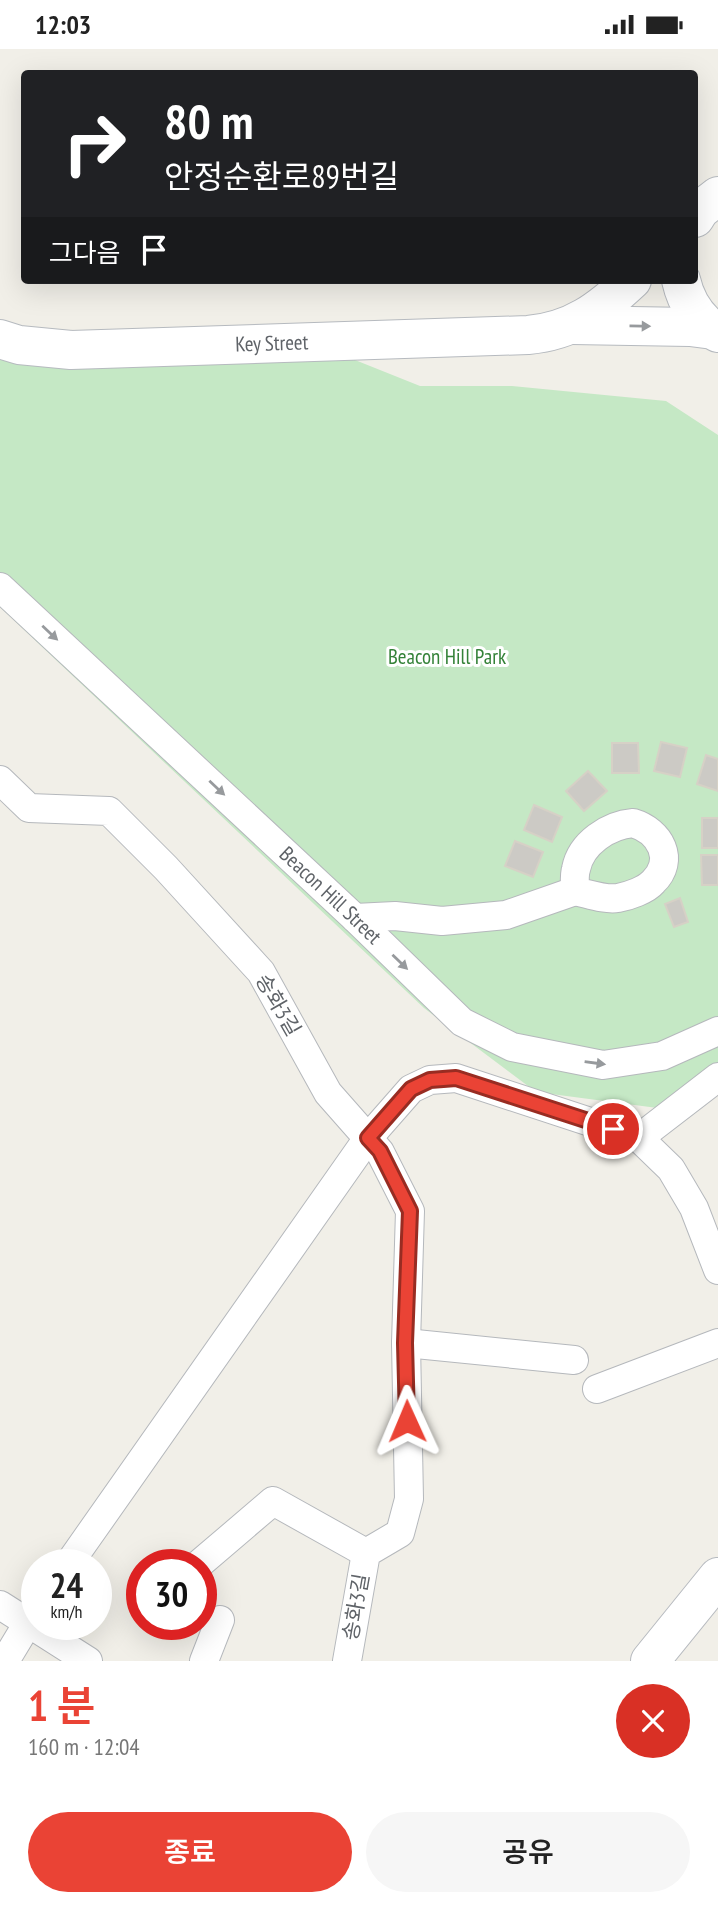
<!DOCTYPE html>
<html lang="ko">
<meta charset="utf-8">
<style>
:root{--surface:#fff;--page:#f6f6f6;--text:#222;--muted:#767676;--accent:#ea4335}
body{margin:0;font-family:"PT Sans Narrow","Noto Sans KR",sans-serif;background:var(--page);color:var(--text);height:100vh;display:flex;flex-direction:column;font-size:26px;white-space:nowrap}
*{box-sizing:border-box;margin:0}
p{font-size:23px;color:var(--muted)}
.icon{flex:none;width:38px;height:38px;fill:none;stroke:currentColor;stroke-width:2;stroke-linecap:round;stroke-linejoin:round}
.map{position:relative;height:1612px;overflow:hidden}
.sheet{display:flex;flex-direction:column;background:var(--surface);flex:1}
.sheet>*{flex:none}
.guide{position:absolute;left:21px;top:21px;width:677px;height:214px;border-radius:7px;box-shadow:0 7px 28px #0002;background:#202124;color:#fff;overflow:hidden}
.speed{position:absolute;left:21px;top:1500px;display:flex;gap:14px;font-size:35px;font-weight:700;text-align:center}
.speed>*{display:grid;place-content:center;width:91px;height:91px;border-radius:50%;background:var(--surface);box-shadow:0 7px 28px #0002;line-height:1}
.speed small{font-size:18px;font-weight:400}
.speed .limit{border:10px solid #d22;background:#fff;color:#111}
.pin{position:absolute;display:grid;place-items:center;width:60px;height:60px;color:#fff;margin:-30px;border:4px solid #fff;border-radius:50%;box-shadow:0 2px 7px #0007}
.me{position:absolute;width:77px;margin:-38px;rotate:359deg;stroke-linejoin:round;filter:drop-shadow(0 0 5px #0008)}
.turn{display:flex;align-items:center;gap:24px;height:147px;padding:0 28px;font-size:32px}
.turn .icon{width:91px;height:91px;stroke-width:2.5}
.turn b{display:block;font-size:49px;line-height:60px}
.then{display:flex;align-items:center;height:66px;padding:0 28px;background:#0003;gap:14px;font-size:26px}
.round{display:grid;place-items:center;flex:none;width:74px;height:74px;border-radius:37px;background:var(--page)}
.headline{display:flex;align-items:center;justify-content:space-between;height:119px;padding:0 28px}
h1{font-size:42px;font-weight:600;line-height:52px;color:var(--accent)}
.button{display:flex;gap:14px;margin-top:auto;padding:14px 28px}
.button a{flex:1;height:80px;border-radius:42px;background:var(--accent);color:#fff;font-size:28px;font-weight:600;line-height:80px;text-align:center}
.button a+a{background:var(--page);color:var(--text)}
.status{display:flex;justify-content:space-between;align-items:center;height:49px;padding:0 35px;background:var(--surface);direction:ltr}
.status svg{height:19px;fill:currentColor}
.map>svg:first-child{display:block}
.green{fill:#c5e8c5}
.building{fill:#cccac5;stroke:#d6d1c6;stroke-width:2}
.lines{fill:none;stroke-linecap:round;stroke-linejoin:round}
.street-casing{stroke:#b5b8bc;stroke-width:30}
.secondary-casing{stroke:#b6babf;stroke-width:40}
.street{stroke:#fff;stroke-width:28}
.secondary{stroke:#fff;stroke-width:38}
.oneway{fill:#979a9d}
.route-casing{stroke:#982c22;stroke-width:18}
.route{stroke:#ea4335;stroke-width:12}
.labels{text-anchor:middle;stroke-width:6;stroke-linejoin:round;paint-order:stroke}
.street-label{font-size:21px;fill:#5f6368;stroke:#fff}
.park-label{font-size:21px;fill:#348238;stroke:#fff}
</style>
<div class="status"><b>12:03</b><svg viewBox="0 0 49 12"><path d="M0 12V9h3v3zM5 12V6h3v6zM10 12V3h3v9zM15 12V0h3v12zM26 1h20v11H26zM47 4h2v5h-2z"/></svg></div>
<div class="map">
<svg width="718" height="1612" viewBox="0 0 718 1612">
<rect width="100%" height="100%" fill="#f1efe8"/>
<polygon class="green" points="335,303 420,337 512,337 666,352 718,386 718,1017 665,1060 536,1043 424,959 0,558 0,305"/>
<g class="building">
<polygon points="661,693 687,699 680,728 654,722"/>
<polygon points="612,694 638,694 639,724 612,724"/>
<polygon points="706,706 718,710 718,742 697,735"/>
<polygon points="588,722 607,742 584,762 566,742"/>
<polygon points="534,756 562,768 552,793 524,781"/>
<rect x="702" y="769" width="16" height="30"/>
<polygon points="515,792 543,803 533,828 505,817"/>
<polygon points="701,806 718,806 718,836 702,836"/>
<polygon points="680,849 688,873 674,878 665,855"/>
</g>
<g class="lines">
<g class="street-casing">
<g id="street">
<path id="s1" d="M 0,538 L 355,869 L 462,973 L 512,998 L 603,1016 L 662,1007 L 718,982"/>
<polyline points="0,731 29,759 109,762 166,819 261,923 328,1044 380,1103 410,1162 406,1294 409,1450 400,1484 366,1504 347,1612"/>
<path d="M 633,774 C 660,782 676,811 653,833 C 646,841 629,847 618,849 C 605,851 589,845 575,842 C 575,835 574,826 576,820 C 581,794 609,776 633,774 Z"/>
<polyline points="355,869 395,867 442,872 506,866 575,842"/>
<polyline points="639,1089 718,1028"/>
<polyline points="406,1294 574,1311"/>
<polyline points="597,1340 718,1294"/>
<polyline points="68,1516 368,1089 411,1040 430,1031 456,1029 639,1089 671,1120 694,1159 718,1221"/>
<polyline points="198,1516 273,1452 366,1504"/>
<polyline points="0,1556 88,1612"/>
<polyline points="5,1612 37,1559"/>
<polyline points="204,1612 220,1571"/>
</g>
</g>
<g class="secondary-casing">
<g id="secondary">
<polyline points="695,169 700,161 718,147"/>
<path d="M 681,231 C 686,253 698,272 718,284"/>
<polyline points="572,276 690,278 713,281"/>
<path id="s2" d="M 0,290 L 19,296 L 71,301 L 528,286 C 573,282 600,261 632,231"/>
<polyline points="650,1612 718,1528"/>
</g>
</g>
<use href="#street" class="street"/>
<use href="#secondary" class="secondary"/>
</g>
<defs><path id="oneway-solid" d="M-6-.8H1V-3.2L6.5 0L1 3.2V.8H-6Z" transform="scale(1.75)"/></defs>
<g class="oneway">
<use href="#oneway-solid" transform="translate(640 277) rotate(1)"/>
<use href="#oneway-solid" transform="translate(50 584) rotate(43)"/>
<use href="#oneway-solid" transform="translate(217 739) rotate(43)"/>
<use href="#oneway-solid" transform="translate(400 913) rotate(44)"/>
<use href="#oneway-solid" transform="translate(595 1014) rotate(8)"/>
</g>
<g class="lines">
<g class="route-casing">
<polyline id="route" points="407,1372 405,1294 410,1162 380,1102 368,1089 411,1040 430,1031 456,1029 613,1080"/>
</g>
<use href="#route" class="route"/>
</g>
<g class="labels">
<g class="street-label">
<text dy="7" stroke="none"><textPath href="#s2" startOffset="273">Key Street</textPath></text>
<text dy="7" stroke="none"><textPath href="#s1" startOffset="452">Beacon Hill Street</textPath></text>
<text transform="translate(278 956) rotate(60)" y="7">송화3길</text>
<text transform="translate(356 1558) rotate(-80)" y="7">송화3길</text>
</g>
<g class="park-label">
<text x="447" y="615">Beacon Hill Park</text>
</g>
</g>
</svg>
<div class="speed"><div>24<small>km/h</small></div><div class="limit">30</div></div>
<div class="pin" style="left:613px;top:1080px;background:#d93025"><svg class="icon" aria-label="arrive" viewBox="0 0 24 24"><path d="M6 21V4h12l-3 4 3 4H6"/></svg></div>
<svg class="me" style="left:407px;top:1372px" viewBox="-20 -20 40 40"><path d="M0-17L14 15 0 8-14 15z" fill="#ea4335" stroke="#fff" stroke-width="4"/></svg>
<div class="guide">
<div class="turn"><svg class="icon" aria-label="right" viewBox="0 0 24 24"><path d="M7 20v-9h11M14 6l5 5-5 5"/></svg><div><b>80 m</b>안정순환로89번길</div></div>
<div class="then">그다음<svg class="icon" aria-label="arrive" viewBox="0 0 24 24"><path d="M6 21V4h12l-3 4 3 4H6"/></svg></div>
</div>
</div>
<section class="sheet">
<div class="headline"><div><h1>1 분</h1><p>160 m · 12:04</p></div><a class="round" style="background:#d93025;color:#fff"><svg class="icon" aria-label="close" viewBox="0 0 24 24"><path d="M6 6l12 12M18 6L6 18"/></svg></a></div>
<div class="button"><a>종료</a><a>공유</a></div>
</section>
